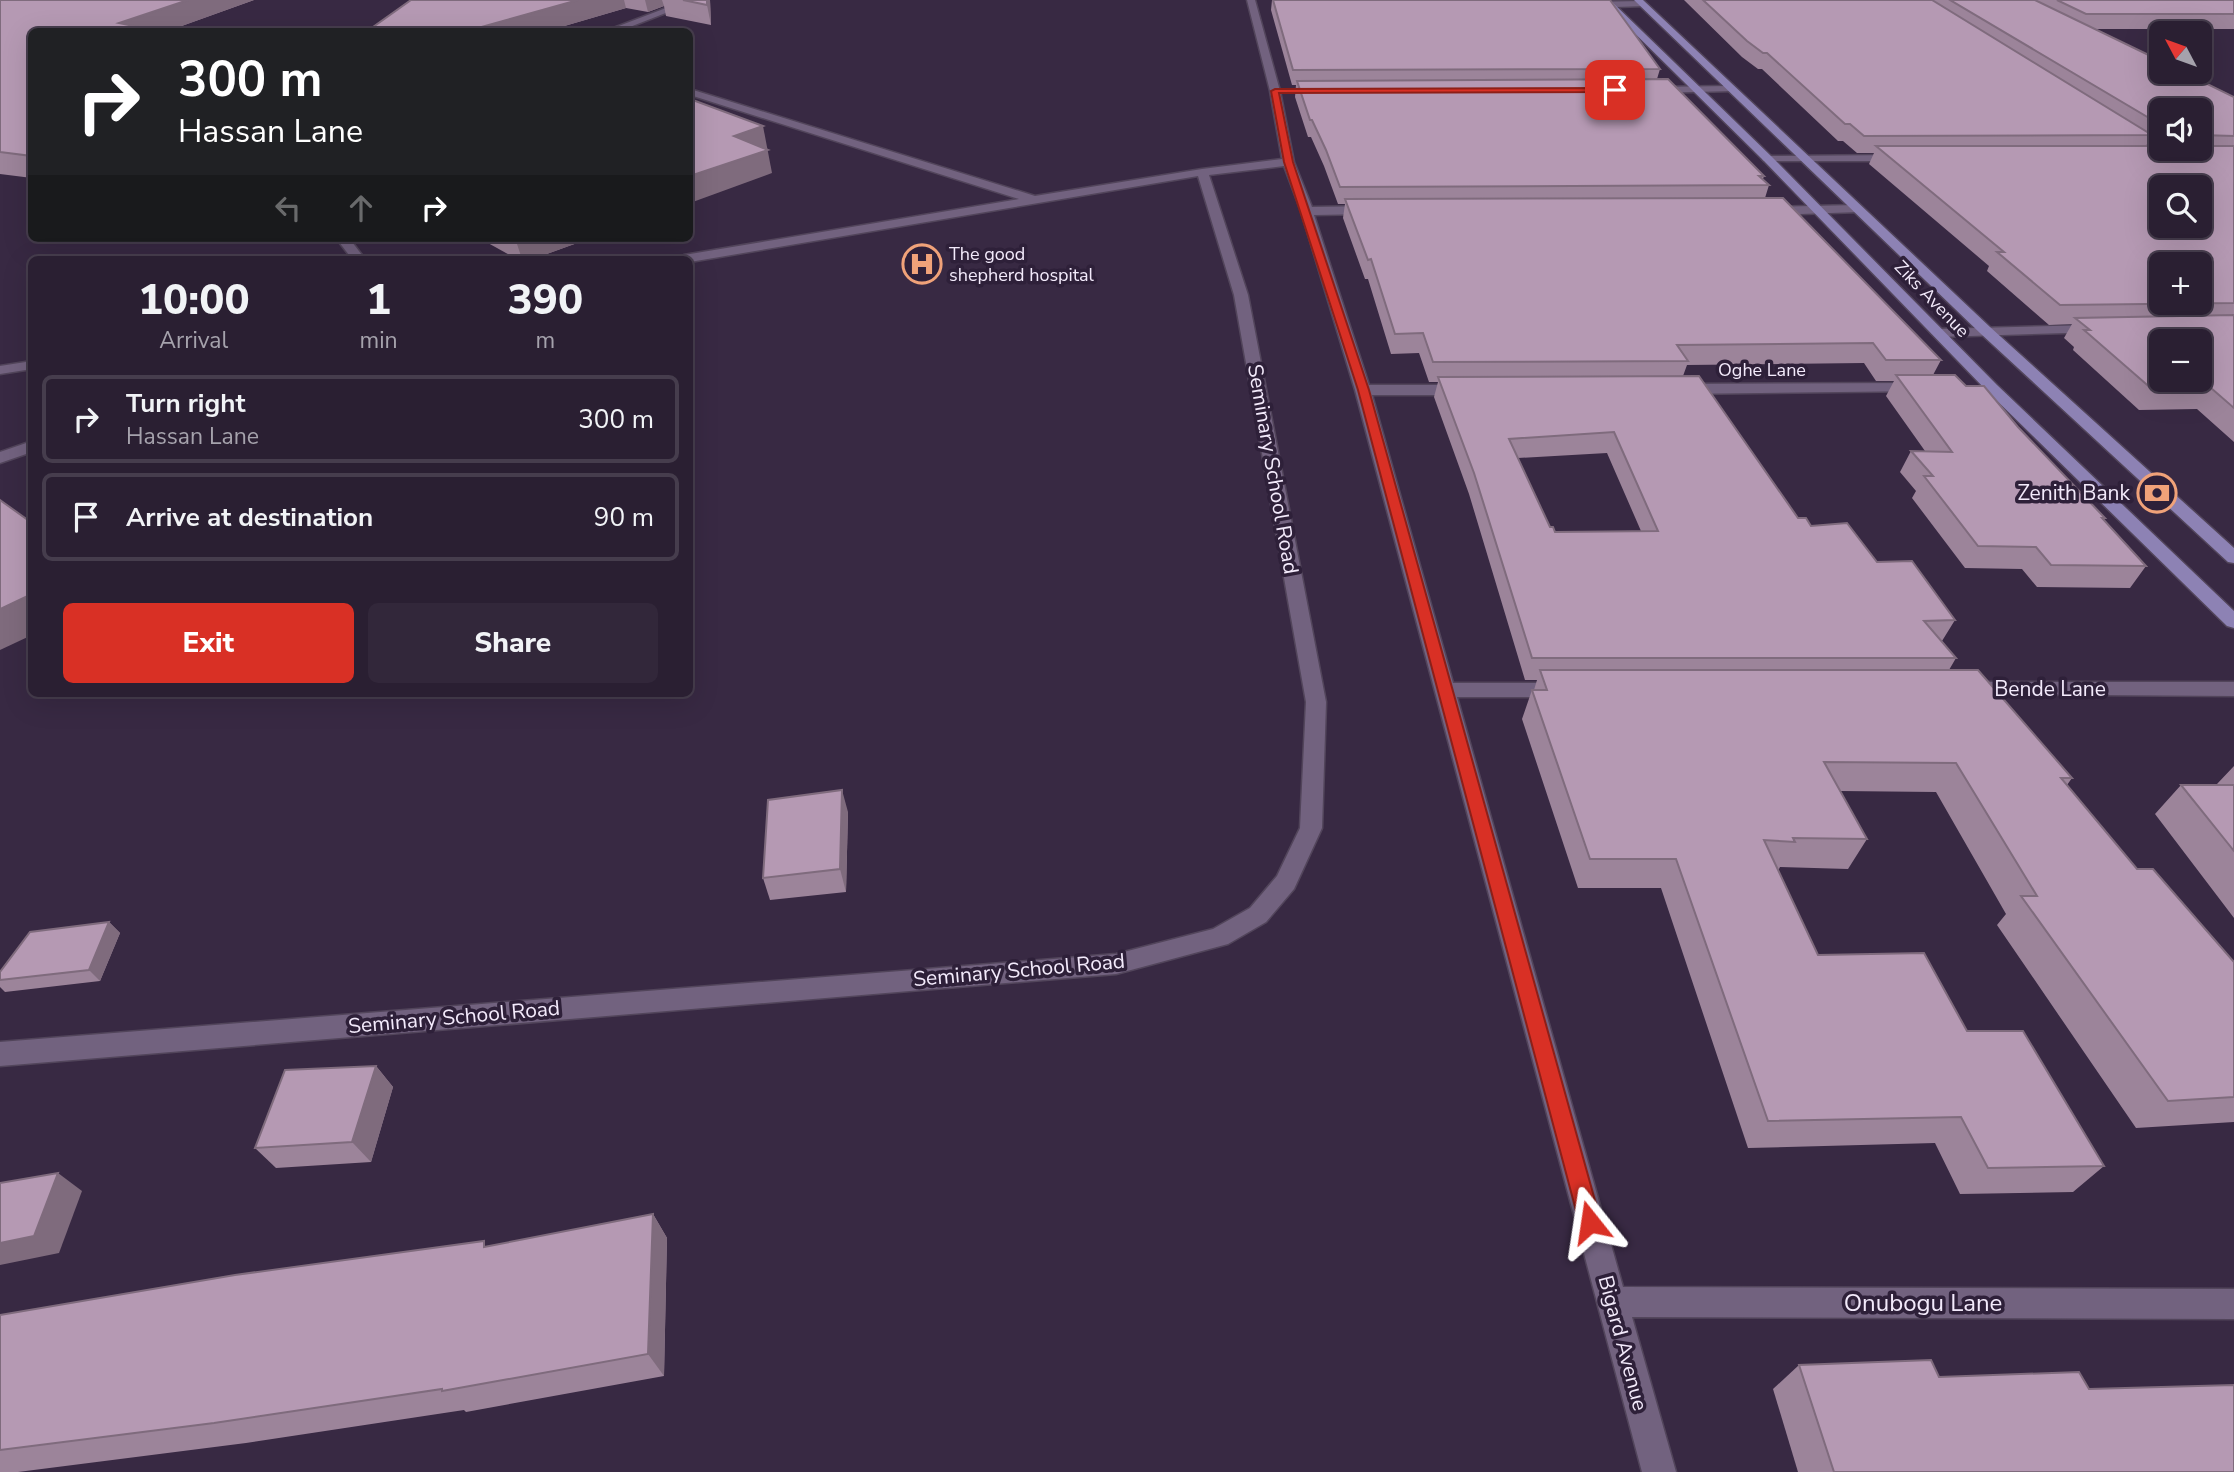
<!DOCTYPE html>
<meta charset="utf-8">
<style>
:root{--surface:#2a1f32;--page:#32273a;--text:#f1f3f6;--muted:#a5a2ac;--line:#463d4d;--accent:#d93025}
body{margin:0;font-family:"Nunito Sans",sans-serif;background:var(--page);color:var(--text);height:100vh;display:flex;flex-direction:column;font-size:26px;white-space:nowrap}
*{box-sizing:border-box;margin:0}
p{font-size:23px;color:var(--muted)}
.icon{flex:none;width:38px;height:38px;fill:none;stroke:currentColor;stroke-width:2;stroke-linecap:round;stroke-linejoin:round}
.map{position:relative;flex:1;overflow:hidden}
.drawer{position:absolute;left:28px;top:256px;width:665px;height:441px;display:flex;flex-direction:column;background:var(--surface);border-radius:10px;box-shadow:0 7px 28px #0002,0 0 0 2px var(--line)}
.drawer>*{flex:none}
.top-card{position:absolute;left:28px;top:28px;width:665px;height:214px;border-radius:10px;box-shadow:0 7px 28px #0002,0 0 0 2px var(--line);background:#202124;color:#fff;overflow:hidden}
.needle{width:46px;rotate:311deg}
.fabs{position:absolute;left:2149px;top:21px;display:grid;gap:14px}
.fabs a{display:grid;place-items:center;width:63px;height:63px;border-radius:10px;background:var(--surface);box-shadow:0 7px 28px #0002,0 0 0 2px var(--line);font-size:35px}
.pin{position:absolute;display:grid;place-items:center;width:60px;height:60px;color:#fff;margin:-30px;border-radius:14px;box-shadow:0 4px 10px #0006}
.me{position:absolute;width:77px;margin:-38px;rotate:345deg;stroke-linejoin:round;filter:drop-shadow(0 0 5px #0008)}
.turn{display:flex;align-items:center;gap:24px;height:147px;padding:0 35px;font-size:32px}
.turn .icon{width:91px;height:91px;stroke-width:2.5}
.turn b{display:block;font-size:49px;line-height:60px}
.lanes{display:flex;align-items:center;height:66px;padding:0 35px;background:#0003;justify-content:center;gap:35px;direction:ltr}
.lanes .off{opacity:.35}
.eta{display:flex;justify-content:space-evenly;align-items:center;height:119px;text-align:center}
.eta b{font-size:42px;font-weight:800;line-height:49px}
.action{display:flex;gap:14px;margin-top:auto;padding:14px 35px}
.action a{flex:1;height:80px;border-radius:10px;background:var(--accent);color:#fff;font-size:28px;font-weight:800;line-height:80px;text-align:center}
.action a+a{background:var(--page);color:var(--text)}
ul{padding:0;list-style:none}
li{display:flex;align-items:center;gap:21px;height:88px;margin:0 14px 10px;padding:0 21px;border:4px solid var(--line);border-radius:10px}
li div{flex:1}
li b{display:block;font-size:26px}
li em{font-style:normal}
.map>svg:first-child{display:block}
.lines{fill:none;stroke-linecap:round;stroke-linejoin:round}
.minor-casing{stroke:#52455b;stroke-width:3}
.major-casing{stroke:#52455b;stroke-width:3}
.minor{fill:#72627f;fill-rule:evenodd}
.major{fill:#8d82b4;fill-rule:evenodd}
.wall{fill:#9c849a;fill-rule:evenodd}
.shaded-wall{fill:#7f6b7d}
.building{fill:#b599b3;stroke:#7f6b7d;stroke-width:2;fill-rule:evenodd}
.route{fill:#d93025;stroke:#8d1f18;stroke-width:2}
.labels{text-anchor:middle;stroke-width:7;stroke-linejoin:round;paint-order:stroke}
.far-poi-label{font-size:18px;fill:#f3eafb;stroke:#2e2039;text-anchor:start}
.far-street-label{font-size:18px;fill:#f3eafb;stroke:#2e2039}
.street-label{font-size:21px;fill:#f3eafb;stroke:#2e2039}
.poi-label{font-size:21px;fill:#f3eafb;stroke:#2e2039;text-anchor:end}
.near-street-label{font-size:24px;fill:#f3eafb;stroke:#2e2039}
</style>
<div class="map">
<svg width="2234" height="1472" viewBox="0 0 2234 1472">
<rect width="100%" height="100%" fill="#382943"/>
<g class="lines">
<g class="minor-casing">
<g id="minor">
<polygon points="687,0 699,0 617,32 603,32"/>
<polygon points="1247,0 1255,0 1280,91 1294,162 1312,207 1371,206 1377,210 1371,214 1314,215 1369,385 1463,385 1471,390 1463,395 1372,395 1453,683 1560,683 1567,685 1570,690 1567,695 1560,697 1457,697 1623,1287 2234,1289 2234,1319 1632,1317 1676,1472 1642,1472 1355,390 1301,211 1284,166 1209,175 1248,295 1326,702 1322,828 1294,889 1266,922 1228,944 1116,974 0,1066 0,1042 1116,954 1213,929 1250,908 1277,876 1300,828 1306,702 1234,295 1198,176 690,262 690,259 678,259 684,255 1019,199 690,95 690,89 1035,196 1202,169 1282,159 1270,91"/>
<polygon points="1642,1 1645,6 1586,8 1582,5 1586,2"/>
<polygon points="1730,86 1735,89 1734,91 1652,93 1647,90 1652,87"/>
<polygon points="1768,156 1899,155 1905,158 1899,161 1764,161 1762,159"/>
<polygon points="1856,205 1860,206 1860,212 1767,215 1761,211 1767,207"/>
<polygon points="336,238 349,238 365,259 352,259"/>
<polygon points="2095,325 2100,326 2100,332 1938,337 1931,333 1938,329"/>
<polygon points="32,361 32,369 0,374 0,366"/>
<polygon points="1918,383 1923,385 1926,388 1923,391 1681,394 1673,389 1681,384"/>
<polygon points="32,441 32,452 0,463 0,452"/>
<polygon points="1967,682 2234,682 2234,696 1960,694 1957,689 1960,684"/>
</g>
</g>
<g class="major-casing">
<g id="major">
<polygon points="1601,0 1610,0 1772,157 1997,385 2234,611 2234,628 2227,626 1987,391 1764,161"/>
<polygon points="1634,0 1643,0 1990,327 2234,548 2234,563 2228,562 1980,333"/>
</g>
</g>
<use href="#minor" class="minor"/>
<use href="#major" class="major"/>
</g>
<g class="wall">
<polygon points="0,0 254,0 165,32 32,32 32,178 0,174"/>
<polygon points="411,0 710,0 711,25 666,16 664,6 648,12 626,8 544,32 366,32"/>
<path d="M 1272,0 L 1610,0 L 1660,69 L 1657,79 L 1764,176 L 1763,179 L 1769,185 L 1765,198 L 1941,360 L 1933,375 L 1966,386 L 2018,427 L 2105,518 L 2104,520 L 2146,566 L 2130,588 L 2037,587 L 2022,569 L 1965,568 L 1912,498 L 1916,491 L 1900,472 L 1911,451 L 1925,451 L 1886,396 L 1894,381 L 1876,381 L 1864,363 L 1687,365 L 1683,376 L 1798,518 L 1877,562 L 1955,620 L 1942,641 L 1956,658 L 1949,670 L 2072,778 L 2067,785 L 2137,869 L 2234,962 L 2234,1122 L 2136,1128 L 1997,925 L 2006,914 L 1936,792 L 1840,791 L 1867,839 L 1848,869 L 1780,867 L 1778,871 L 1818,955 L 1967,1031 L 2104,1166 L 2073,1192 L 1960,1194 L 1935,1143 L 1748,1148 L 1661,888 L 1578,888 L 1522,719 L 1532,690 L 1534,690 L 1537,680 L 1525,680 L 1469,494 L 1434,397 L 1438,382 L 1429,382 L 1419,353 L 1391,354 L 1368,279 L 1365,279 L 1343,218 L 1345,204 L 1338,204 L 1324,166 L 1311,137 L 1308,137 L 1295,97 L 1296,85 L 1292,85 L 1271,10 ZM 1607,453 L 1641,531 L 1555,532 L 1550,527 L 1518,458 Z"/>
<path d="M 1684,0 L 2234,0 L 2234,29 L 2095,29 L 2234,97 L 2234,442 L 2197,409 L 2139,410 L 2073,350 L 2074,347 L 2064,338 L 2072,324 L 2049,325 L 1987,271 L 1989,266 L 1869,164 L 1874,153 L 1857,153 L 1843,141 L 1838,141 L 1762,69 L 1758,69 L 1742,57 ZM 2161,110 L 2200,110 L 2200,149 L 2161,149 ZM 2149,141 L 2158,146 L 2146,146 Z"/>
<polygon points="479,238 591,238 533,259 517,259"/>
<polygon points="2234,766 2234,918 2155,814 2181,785 2218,785 2217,784"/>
<polygon points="848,812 846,892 770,900 763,878"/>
<polygon points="109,922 120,933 100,981 5,992 0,987 0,972"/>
<polygon points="376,1066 393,1087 371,1162 276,1168 255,1148"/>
<polygon points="653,1214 667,1238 664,1376 466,1412 464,1410 246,1443 18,1472 0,1472 0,1315 489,1246"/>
<polygon points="1799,1365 2089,1389 2234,1472 1798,1472 1773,1389"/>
</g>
<g class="shaded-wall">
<polygon points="188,0 254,0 165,32 119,23"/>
<polygon points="578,0 624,0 626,8 544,32 467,31"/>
<polygon points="645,0 662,0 664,6 648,12"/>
<polygon points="707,0 710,0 711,25 707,5"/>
<polygon points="763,126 772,173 690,203 690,176 734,136"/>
<polygon points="515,238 591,238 533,259 522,259"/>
<polygon points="32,594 32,635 0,650 0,609"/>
<polygon points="842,790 848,812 846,892 840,869"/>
<polygon points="109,922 120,933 100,981 89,970"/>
<polygon points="376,1066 393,1087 371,1162 352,1142"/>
<polygon points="58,1173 82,1191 59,1253 0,1265 0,1243"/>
<polygon points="653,1214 667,1238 664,1376 648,1354"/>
</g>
<g class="building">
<polygon points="0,0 188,0 119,23 163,32 32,32 32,156 0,152"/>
<polygon points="411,0 578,0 467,31 469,32 366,32"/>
<polygon points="683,0 707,0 707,5"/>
<polygon points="1273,0 1610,0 1660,69 1293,70"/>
<polygon points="1703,0 1932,0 2152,135 1864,136 1850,124 1845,124 1767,53 1763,53 1747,41"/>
<polygon points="1950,0 2035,0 2161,61 2161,72 2183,72 2234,97 2234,136 2200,135 2200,110 2161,110 2161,125"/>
<polygon points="2057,0 2234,0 2234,14 2086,14"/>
<polygon points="1668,79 1764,176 1759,176 1769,185 1340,187 1326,150 1312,120 1310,120 1297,81"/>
<polygon points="690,99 763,126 734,136 768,150 690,176"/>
<path d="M 1876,146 L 2161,146 L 2161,149 L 2200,149 L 2200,146 L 2234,146 L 2234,303 L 2060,305 L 1997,252 L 2004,252 ZM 2161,187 L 2200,187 L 2200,226 L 2161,226 ZM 2161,264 L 2200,264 L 2200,303 L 2161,303 Z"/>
<polygon points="1783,198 1941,360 1886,360 1873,343 1677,345 1688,361 1433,362 1423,333 1395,334 1371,259 1368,260 1345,199"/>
<path d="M 2234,315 L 2234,408 L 2211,388 L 2153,390 L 2084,330 L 2090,330 L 2075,318 ZM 2161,341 L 2200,341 L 2200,380 L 2161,380 Z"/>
<polygon points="1896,375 1955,375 1966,386 1984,386 2018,427 2105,518 2102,518 2146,566 2051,565 2036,547 1978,546 1924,476 1933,476 1911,451 1952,452"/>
<path d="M 1699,376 L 1798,518 L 1806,518 L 1811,526 L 1847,523 L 1877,562 L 1912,561 L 1955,620 L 1924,621 L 1956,658 L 1532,658 L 1474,473 L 1438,377 ZM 1614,432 L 1658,531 L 1555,532 L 1553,527 L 1550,527 L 1509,439 Z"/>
<polygon points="0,500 32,523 32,594 0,609"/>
<polygon points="1540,670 1978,670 2072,778 2061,778 2137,869 2153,869 2234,962 2234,1097 2168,1101 2021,896 2037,896 1956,763 1824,762 1867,839 1793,838 1795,842 1764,840 1818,955 1924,953 1967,1031 2023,1031 2104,1166 1988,1168 1961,1117 1768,1121 1676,859 1590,859 1532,690 1547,690"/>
<polygon points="2181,785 2234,785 2234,851"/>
<polygon points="842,790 840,869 763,878 768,800"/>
<polygon points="109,922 89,970 0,980 0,972 30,932"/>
<polygon points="376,1066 352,1142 255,1148 285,1070"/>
<polygon points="58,1173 34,1236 0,1243 0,1183"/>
<polygon points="653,1214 648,1354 442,1391 442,1389 214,1423 0,1450 0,1315 235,1275 484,1241 484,1247"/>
<polygon points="1931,1360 1939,1377 2079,1372 2089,1389 2234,1385 2234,1472 1834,1472 1799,1365"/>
</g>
<polygon class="route" points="1615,88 1618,92 1279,93 1293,162 1369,390 1601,1222 1598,1230 1590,1233 1583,1230 1579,1222 1358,390 1284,162 1271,91 1275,89"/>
<defs>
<g id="hospital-ring" transform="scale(2.0125)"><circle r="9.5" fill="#2e2039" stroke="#f0a279" stroke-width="1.5"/><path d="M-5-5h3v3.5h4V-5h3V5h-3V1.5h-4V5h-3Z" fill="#f0a279"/></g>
<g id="bank-ring" transform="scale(2.0125)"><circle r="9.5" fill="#2e2039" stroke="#f0a279" stroke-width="1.5"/><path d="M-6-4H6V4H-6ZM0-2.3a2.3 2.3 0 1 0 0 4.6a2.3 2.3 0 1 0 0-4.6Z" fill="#f0a279"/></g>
</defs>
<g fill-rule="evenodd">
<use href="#hospital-ring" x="922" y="264"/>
<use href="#bank-ring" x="2157" y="493"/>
</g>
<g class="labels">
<g class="far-poi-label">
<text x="949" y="260">The good<tspan x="949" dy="21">shepherd hospital</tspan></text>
</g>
<g class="far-street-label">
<text transform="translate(1932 299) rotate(46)" y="6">Ziks Avenue</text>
<text x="1762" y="376">Oghe Lane</text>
</g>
<g class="street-label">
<text transform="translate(1273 469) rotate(80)" y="7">Seminary School Road</text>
<text x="2050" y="696">Bende Lane</text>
<text transform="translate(1019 970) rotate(-5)" y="7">Seminary School Road</text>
<text transform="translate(454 1017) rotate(-5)" y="7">Seminary School Road</text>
<text transform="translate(1623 1343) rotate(75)" y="7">Bigard Avenue</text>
</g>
<g class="poi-label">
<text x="2130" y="500">Zenith Bank</text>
</g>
<g class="near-street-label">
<text x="1923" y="1311">Onubogu Lane</text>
</g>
</g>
</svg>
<div class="fabs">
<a><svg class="needle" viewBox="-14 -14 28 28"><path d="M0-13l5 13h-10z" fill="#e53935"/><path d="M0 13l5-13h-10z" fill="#a5a2ac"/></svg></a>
<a><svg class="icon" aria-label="sound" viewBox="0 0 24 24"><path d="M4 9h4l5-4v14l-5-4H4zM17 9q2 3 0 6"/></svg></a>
<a><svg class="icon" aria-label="search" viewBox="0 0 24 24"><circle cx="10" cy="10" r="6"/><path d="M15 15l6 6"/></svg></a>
<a>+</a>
<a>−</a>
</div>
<div class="pin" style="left:1615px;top:90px;background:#d93025"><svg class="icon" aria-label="arrive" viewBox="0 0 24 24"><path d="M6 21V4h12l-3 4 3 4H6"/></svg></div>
<svg class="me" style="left:1590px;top:1222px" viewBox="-20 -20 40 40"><path d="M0-17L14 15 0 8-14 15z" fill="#d93025" stroke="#fff" stroke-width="4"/></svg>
<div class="top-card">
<div class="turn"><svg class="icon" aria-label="right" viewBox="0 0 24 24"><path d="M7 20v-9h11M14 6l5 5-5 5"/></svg><div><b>300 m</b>Hassan Lane</div></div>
<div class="lanes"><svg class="icon off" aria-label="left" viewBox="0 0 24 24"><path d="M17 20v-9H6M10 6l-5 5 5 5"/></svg><svg class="icon off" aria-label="ahead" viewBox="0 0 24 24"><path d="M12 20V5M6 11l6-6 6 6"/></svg><svg class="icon" aria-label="right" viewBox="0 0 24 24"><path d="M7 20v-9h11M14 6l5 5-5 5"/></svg></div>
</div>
<section class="drawer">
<div class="eta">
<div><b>10:00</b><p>Arrival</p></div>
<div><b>1</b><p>min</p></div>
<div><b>390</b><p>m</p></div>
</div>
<ul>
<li><svg class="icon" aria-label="right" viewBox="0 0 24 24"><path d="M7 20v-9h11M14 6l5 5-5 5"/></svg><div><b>Turn right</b><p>Hassan Lane</p></div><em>300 m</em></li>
<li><svg class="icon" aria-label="arrive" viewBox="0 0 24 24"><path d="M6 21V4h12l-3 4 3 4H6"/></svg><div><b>Arrive at destination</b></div><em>90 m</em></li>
</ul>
<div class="action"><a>Exit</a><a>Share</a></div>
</section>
</div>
